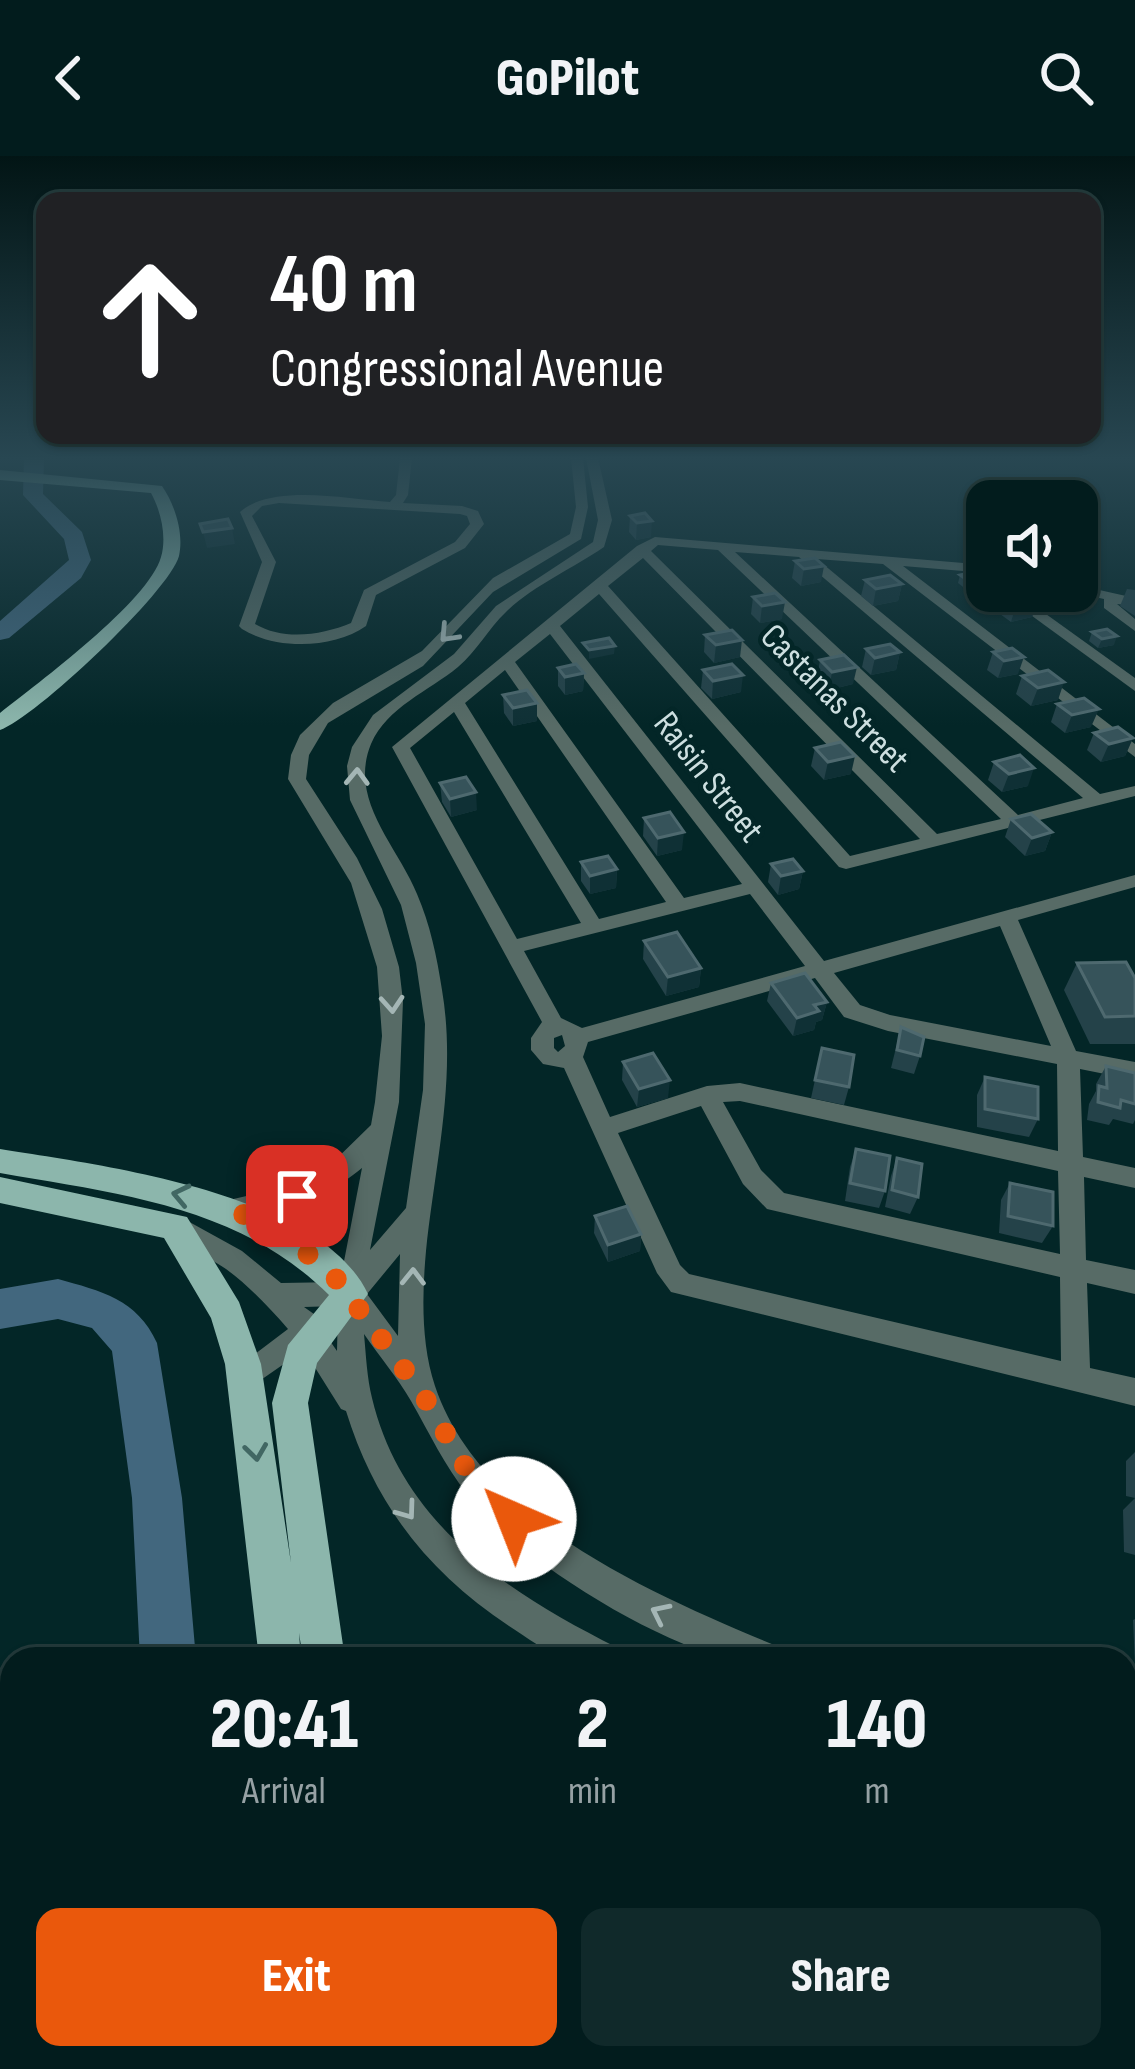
<!DOCTYPE html>
<style>
:root{--surface:#021c1d;--page:#10292a;--text:#f1f3f6;--muted:#96a1a4;--line:#233a3b;--accent:#ea580c}
body{margin:0;font-family:"Sofia Sans Condensed",sans-serif;background:var(--page);color:var(--text);height:100vh;display:flex;flex-direction:column;font-size:45px;white-space:nowrap}
*{box-sizing:border-box;margin:0}
p{font-size:39px;color:var(--muted)}
.icon{flex:none;width:66px;height:66px;fill:none;stroke:currentColor;stroke-width:2;stroke-linecap:round;stroke-linejoin:round}
.map{position:relative;flex:1;overflow:hidden}
.details{position:absolute;left:0px;top:1491px;width:1137px;height:423px;display:flex;flex-direction:column;background:var(--surface);border-radius:36px 36px 0 0;box-shadow:0 3px 9px #0004,0 0 0 3px var(--line)}
.details>*{flex:none}
.top-card{position:absolute;left:36px;top:36px;width:1065px;height:252px;border-radius:24px;box-shadow:0 3px 9px #0004,0 0 0 3px var(--line);background:#202124;color:#fff;overflow:hidden}
.buttons{position:absolute;left:966px;top:324px;display:grid;gap:24px}
.buttons a{display:grid;place-items:center;width:132px;height:132px;border-radius:24px;background:var(--surface);box-shadow:0 3px 9px #0004,0 0 0 3px var(--line);font-size:60px}
.pin{position:absolute;display:grid;place-items:center;width:102px;height:102px;color:#fff;margin:-51px;border-radius:24px;box-shadow:0 6px 18px #0006}
.me{position:absolute;width:132px;margin:-66px;rotate:316deg;stroke-linejoin:round;filter:drop-shadow(0 0 9px #0008)}
.turn{display:flex;align-items:center;gap:42px;height:252px;padding:0 36px;font-size:54px}
.turn .icon{width:156px;height:156px;stroke-width:2.5}
.turn b{display:block;font-size:84px;line-height:102px}
.eta{display:flex;justify-content:space-evenly;align-items:center;height:204px;text-align:center}
.eta b{font-size:72px;font-weight:800;line-height:84px}
.primary-button{display:flex;gap:24px;margin-top:auto;padding:24px 36px}
.primary-button a{flex:1;height:138px;border-radius:24px;background:var(--accent);color:#fff;font-size:48px;font-weight:800;line-height:138px;text-align:center}
.primary-button a+a{background:var(--page);color:var(--text)}
header{display:flex;justify-content:space-between;align-items:center;height:156px;padding:0 36px;background:var(--surface);font-size:54px;font-weight:800}
.map>svg:first-child{display:block}
.lines{fill:none;stroke-linecap:round;stroke-linejoin:round}
.stream{stroke:#42677e;stroke-width:9}
.river{fill:#42677e;fill-rule:evenodd}
.minor{fill:#576b66;fill-rule:evenodd}
.major{fill:#8cb6ac;fill-rule:evenodd}
.wall{fill:#244249}
.shaded-wall{fill:#0f3035}
.building{fill:#36535a;stroke:#4e696f;stroke-width:3}
.oneway{stroke:#a4b6b5}
.oneway2{stroke:#416763}
.route{stroke:#ea580c;stroke-width:21;stroke-dasharray:0 37.8}
.labels{text-anchor:middle;stroke-width:9;stroke-linejoin:round;paint-order:stroke}
.far-street-label{font-size:36px;fill:#cddfe0;stroke:#032627}
</style>
<header><svg class="icon" aria-label="back" viewBox="0 0 24 24"><path d="M15 5l-7 7 7 7"/></svg>GoPilot<svg class="icon" aria-label="search" viewBox="0 0 24 24"><circle cx="10" cy="10" r="6"/><path d="M15 15l6 6"/></svg></header>
<div class="map">
<svg width="1135" height="1913" viewBox="0 0 1135 1913">
<rect width="100%" height="100%" fill="#032627"/>
<g class="lines">
<g class="stream">
<polyline points="398,1498 407,1503"/>
<polyline points="1125,1881 1135,1887"/>
</g>
<g class="river">
<polygon points="24,302 44,302 43,338 82,376 91,404 81,422 9,482 0,484 0,465 69,404 64,383 23,339"/>
<path d="M 58,1123 C 101,1135 137,1143 157,1187 L 182,1342 L 196,1503 L 140,1503 L 132,1342 L 112,1195 L 92,1172 L 58,1163 L 0,1173 L 0,1133 Z"/>
<polygon points="76,1902 144,1902 141,1913 73,1913"/>
</g>
<g class="minor">
<path d="M 400,302 L 412,302 L 408,339 L 403,347 L 462,350 L 478,355 L 484,368 L 465,392 L 376,439 L 366,470 C 333,493 276,494 242,473 L 239,470 L 262,406 L 240,356 C 272,327 348,343 390,346 L 396,339 ZM 279,347 L 460,358 L 467,360 L 470,368 L 455,386 L 364,434 L 351,467 C 322,479 284,485 255,468 L 276,406 L 252,360 L 262,350 Z"/>
<path d="M 571,302 L 583,302 L 588,351 L 581,383 L 493,436 L 423,510 L 328,567 L 309,599 L 306,623 L 357,702 L 382,753 L 399,811 L 403,845 L 399,946 L 370,1094 L 406,1052 L 423,934 L 425,868 L 416,807 L 401,749 L 350,644 L 347,610 L 352,591 L 373,559 L 454,498 L 496,450 L 593,386 L 598,364 L 586,302 L 598,302 L 612,364 L 604,391 C 572,413 534,429 506,456 C 488,473 477,495 458,511 C 429,535 387,551 371,588 C 348,644 397,689 417,738 C 430,768 437,801 442,834 C 457,922 435,1008 426,1095 C 422,1139 421,1188 435,1230 C 481,1367 657,1440 779,1491 L 784,1503 C 764,1503 739,1507 720,1501 C 642,1478 519,1403 468,1339 C 444,1309 430,1278 411,1245 C 398,1222 379,1200 364,1178 C 366,1199 367,1222 372,1242 C 402,1368 508,1437 616,1491 L 621,1503 C 604,1503 582,1507 566,1502 C 546,1496 526,1481 509,1470 C 428,1416 375,1349 346,1255 L 341,1253 L 304,1194 L 245,1235 L 235,1231 L 231,1222 L 235,1213 L 288,1173 C 269,1151 249,1130 226,1113 C 207,1099 173,1090 162,1071 L 166,1063 L 175,1060 L 184,1063 L 242,1095 L 281,1127 L 340,1126 L 362,1012 C 334,1036 262,1073 225,1061 L 221,1053 L 225,1045 L 293,1029 L 326,1013 L 371,969 L 375,946 L 382,880 L 377,811 L 351,727 L 288,623 L 291,599 L 300,579 L 333,547 L 422,495 L 493,422 L 570,378 L 576,351 ZM 400,1098 L 398,1180 L 367,1138 ZM 338,1150 L 337,1195 L 323,1175 L 321,1163 L 304,1151 Z"/>
<path d="M 655,381 L 987,409 L 987,417 L 903,410 L 1135,588 L 1135,601 L 883,408 L 817,403 L 1100,638 L 1135,630 L 1135,640 L 846,713 L 839,711 L 599,438 L 560,470 L 824,805 L 1135,719 L 1135,731 L 1018,764 L 1076,895 L 1135,906 L 1135,924 L 1080,913 L 1083,1001 L 1135,1012 L 1135,1032 L 1084,1021 L 1086,1104 L 1135,1114 L 1135,1138 L 1087,1127 L 1090,1212 L 1135,1222 L 1135,1250 L 671,1136 L 657,1117 L 564,912 L 543,908 L 531,894 L 531,882 L 542,866 L 392,591 L 637,390 ZM 658,389 L 718,394 L 1001,663 L 937,678 L 651,395 ZM 735,396 L 799,401 L 1083,642 L 1018,659 ZM 643,402 L 920,683 L 850,700 L 608,430 ZM 550,478 L 742,728 L 684,742 L 515,506 ZM 505,514 L 666,746 L 599,763 L 465,547 ZM 454,556 L 581,767 L 517,783 L 410,592 ZM 750,738 L 805,810 L 582,872 L 561,862 L 524,795 ZM 1000,770 L 1051,890 L 890,859 L 860,849 L 834,817 ZM 815,822 L 844,861 L 888,875 L 1057,908 L 1058,995 L 740,927 L 707,930 L 610,961 L 583,901 L 588,886 ZM 562,879 L 565,890 L 558,896 L 554,892 L 554,882 ZM 740,945 L 1058,1015 L 1060,1098 L 784,1037 L 761,1014 L 723,946 ZM 701,950 L 743,1028 L 767,1053 L 1060,1121 L 1061,1205 L 689,1118 L 680,1109 L 618,977 Z"/>
<polygon points="1077,429 1135,442 1135,450 1117,448 1135,463 1135,475 1104,452 1104,443 1072,436 1077,435"/>
<polygon points="998,435 1014,435 1135,522 1135,535"/>
<polygon points="1125,1680 1135,1684 1135,1726 1125,1722"/>
<polygon points="1125,1765 1135,1769 1135,1815 1125,1811"/>
</g>
<g class="major">
<path d="M 0,314 L 162,330 C 175,349 184,377 179,400 C 170,435 34,563 0,574 L 0,557 C 38,527 149,445 161,401 C 167,381 161,355 151,337 L 0,324 Z"/>
<path d="M 0,993 C 99,1009 320,1036 368,1138 L 317,1207 L 308,1247 L 345,1503 L 303,1503 L 299,1477 L 301,1503 L 259,1503 L 225,1208 L 211,1162 L 164,1082 L 0,1047 L 0,1021 L 187,1061 L 239,1146 L 261,1208 L 291,1407 L 272,1247 L 288,1189 L 329,1139 C 239,1050 120,1038 0,1017 Z"/>
<polygon points="195,1902 297,1902 295,1913 192,1913"/>
</g>
</g>
<g class="wall">
<polygon points="630,360 651,381 636,384 629,376"/>
<polygon points="795,405 821,426 801,430 792,422"/>
<polygon points="960,419 987,421 986,431 967,434 958,427"/>
<polygon points="865,424 902,428 898,445 873,450 861,440"/>
<polygon points="1127,433 1135,434 1135,460 1120,450"/>
<polygon points="753,441 782,463 760,467 751,458"/>
<polygon points="1005,441 1038,444 1032,461 1011,466 1000,458"/>
<polygon points="1092,476 1114,489 1098,492 1089,485"/>
<polygon points="705,479 740,501 714,507 704,496"/>
<polygon points="866,493 900,496 896,514 871,519 862,511"/>
<polygon points="993,496 1018,518 998,522 987,514"/>
<polygon points="820,504 853,528 829,534 817,522"/>
<polygon points="558,512 584,517 583,535 565,539 558,530"/>
<polygon points="703,514 741,536 712,543 701,532"/>
<polygon points="1022,520 1058,544 1031,550 1016,538"/>
<polygon points="503,539 537,547 537,565 513,570 504,557"/>
<polygon points="1057,548 1091,571 1065,577 1051,566"/>
<polygon points="1094,577 1133,582 1125,600 1101,606 1087,594"/>
<polygon points="815,592 851,618 824,624 811,610"/>
<polygon points="994,606 1028,630 1002,636 988,624"/>
<polygon points="440,627 477,654 451,661 442,646"/>
<polygon points="644,662 682,694 657,700 643,680"/>
<polygon points="1011,663 1052,676 1045,695 1025,700 1005,681"/>
<polygon points="581,706 617,713 616,732 590,738 581,725"/>
<polygon points="771,708 803,715 799,733 778,739 768,726"/>
<polygon points="644,785 701,812 699,831 666,840 643,803"/>
<polygon points="1077,807 1135,822 1135,888 1090,888 1064,834"/>
<polygon points="771,827 827,846 822,864 816,866 814,874 793,880 767,845"/>
<polygon points="901,871 920,900 914,918 891,912"/>
<polygon points="822,892 849,931 844,949 811,942"/>
<polygon points="623,906 668,942 637,951 622,924"/>
<polygon points="1106,910 1135,917 1135,964 1133,968 1113,963 1109,969 1087,964 1089,948 1096,935 1096,928"/>
<polygon points="985,921 1038,963 1029,981 977,971 977,939"/>
<polygon points="856,993 885,1035 879,1052 845,1045 850,1011"/>
<polygon points="897,1002 918,1041 910,1058 885,1051 891,1020"/>
<polygon points="1010,1027 1053,1070 1042,1087 999,1077 1001,1044"/>
<polygon points="595,1060 641,1078 640,1095 608,1106 594,1077"/>
<polygon points="1135,1296 1135,1399 1124,1396 1123,1354 1135,1342 1126,1340 1126,1305"/>
<polygon points="1135,1463 1135,1509 1133,1464"/>
<polygon points="1135,1515 1135,1573 1125,1570 1125,1521"/>
</g>
<g class="shaded-wall">
<polygon points="652,365 651,381 636,384 637,367"/>
<polygon points="232,372 235,388 207,392 203,376"/>
<polygon points="824,410 821,426 801,430 804,413"/>
<polygon points="987,423 986,431 967,434 970,426"/>
<polygon points="902,428 898,445 873,450 876,433"/>
<polygon points="1038,444 1032,461 1011,466 1016,449"/>
<polygon points="785,446 782,463 760,467 762,450"/>
<polygon points="1117,480 1114,489 1098,492 1102,483"/>
<polygon points="742,484 740,501 714,507 716,489"/>
<polygon points="615,490 614,498 589,503 589,494"/>
<polygon points="900,496 896,514 871,519 875,502"/>
<polygon points="1024,501 1018,518 998,522 1004,505"/>
<polygon points="857,511 853,528 829,534 832,516"/>
<polygon points="584,517 583,535 565,539 565,521"/>
<polygon points="743,519 741,536 712,543 713,525"/>
<polygon points="1064,526 1058,544 1031,550 1038,532"/>
<polygon points="537,547 537,565 513,570 513,552"/>
<polygon points="1099,553 1091,571 1065,577 1072,559"/>
<polygon points="1133,582 1125,600 1101,606 1109,588"/>
<polygon points="855,600 851,618 824,624 828,606"/>
<polygon points="1034,612 1028,630 1002,636 1009,618"/>
<polygon points="476,636 477,654 451,661 450,643"/>
<polygon points="684,676 682,694 657,700 658,682"/>
<polygon points="1052,676 1045,695 1025,700 1032,682"/>
<polygon points="617,713 616,732 590,738 590,720"/>
<polygon points="803,715 799,733 778,739 781,720"/>
<polygon points="701,812 699,831 666,840 668,821"/>
<polygon points="827,846 822,864 816,866 814,874 793,880 797,862 814,849"/>
<polygon points="670,924 668,942 637,951 639,933"/>
<polygon points="641,1078 640,1095 608,1106 608,1089"/>
</g>
<g class="building">
<polygon points="645,357 652,365 637,367 630,360"/>
<polygon points="228,363 232,372 203,376 200,368"/>
<polygon points="815,402 824,410 804,413 795,405"/>
<polygon points="979,415 987,423 970,426 960,419"/>
<polygon points="890,419 902,428 876,433 865,424"/>
<polygon points="775,437 785,446 762,450 753,441"/>
<polygon points="1027,437 1038,444 1016,449 1005,441"/>
<polygon points="1107,473 1117,480 1102,483 1092,476"/>
<polygon points="732,474 742,484 716,489 705,479"/>
<polygon points="609,482 615,490 589,494 583,487"/>
<polygon points="890,488 900,496 875,502 866,493"/>
<polygon points="1012,492 1024,501 1004,505 993,496"/>
<polygon points="844,499 857,511 832,516 820,504"/>
<polygon points="576,508 584,517 565,521 558,512"/>
<polygon points="732,508 743,519 713,525 703,514"/>
<polygon points="1048,514 1064,526 1038,532 1022,520"/>
<polygon points="527,534 537,547 513,552 503,539"/>
<polygon points="1084,542 1099,553 1072,559 1057,548"/>
<polygon points="1118,571 1133,582 1109,588 1094,577"/>
<polygon points="841,586 855,600 828,606 815,592"/>
<polygon points="1020,599 1034,612 1009,618 994,606"/>
<polygon points="466,621 476,636 450,643 440,627"/>
<polygon points="670,656 684,676 658,682 644,662"/>
<polygon points="1031,658 1052,676 1032,682 1011,663"/>
<polygon points="608,700 617,713 590,720 581,706"/>
<polygon points="793,703 803,715 781,720 771,708"/>
<polygon points="677,776 701,812 668,821 644,785"/>
<polygon points="1126,806 1135,822 1135,860 1105,861 1077,807"/>
<polygon points="805,817 827,846 814,849 819,855 797,862 771,827"/>
<polygon points="901,871 924,881 920,900 897,894"/>
<polygon points="822,892 854,899 849,931 815,924"/>
<polygon points="653,897 670,924 639,933 623,906"/>
<polygon points="1106,910 1135,917 1135,948 1121,944 1120,952 1098,946 1099,930 1107,932"/>
<polygon points="985,921 1038,931 1038,963 985,953"/>
<polygon points="856,993 890,1000 885,1035 850,1027"/>
<polygon points="897,1002 922,1008 918,1041 892,1034"/>
<polygon points="1010,1027 1053,1036 1053,1070 1008,1060"/>
<polygon points="627,1050 641,1078 608,1089 595,1060"/>
</g>
<defs><path id="oneway-chevron" d="M-2-3.5L2.5 0L-2 3.5" fill="none" stroke-width="1.6" stroke-linecap="round" stroke-linejoin="round" transform="scale(3)"/></defs>
<g class="oneway">
<use href="#oneway-chevron" transform="translate(448 478) rotate(133)"/>
<use href="#oneway-chevron" transform="translate(357 621) rotate(-88)"/>
<use href="#oneway-chevron" transform="translate(392 848) rotate(86)"/>
<use href="#oneway-chevron" transform="translate(413 1121) rotate(-89)"/>
<use href="#oneway-chevron" transform="translate(407 1355) rotate(54)"/>
<use href="#oneway-chevron" transform="translate(660 1457) rotate(-154)"/>
</g>
<g class="oneway2">
<use href="#oneway-chevron" transform="translate(181 1039) rotate(-168)"/>
<use href="#oneway-chevron" transform="translate(256 1296) rotate(82)"/>
</g>
<linearGradient id="sky" x2="0" y2="1"><stop stop-color="#021515"/><stop offset="0.53" stop-color="#284752"/><stop offset="1" stop-color="#284752" stop-opacity="0"/></linearGradient>
<rect width="1135" height="570" fill="url(#sky)"/>
<g class="lines">
<polyline class="route" points="297,1040 234,1053 291,1085 331,1116 422,1237 464,1309 514,1363"/>
</g>
<g class="labels">
<g class="far-street-label">
<text transform="translate(836 541) rotate(45)" y="13">Castanas Street</text>
<text transform="translate(710 620) rotate(52)" y="13">Raisin Street</text>
</g>
</g>
</svg>
<div class="buttons">
<a><svg class="icon" aria-label="sound" viewBox="0 0 24 24"><path d="M4 9h4l5-4v14l-5-4H4zM17 9q2 3 0 6"/></svg></a>
</div>
<div class="pin" style="left:297px;top:1040px;background:#d93025"><svg class="icon" aria-label="arrive" viewBox="0 0 24 24"><path d="M6 21V4h12l-3 4 3 4H6"/></svg></div>
<svg class="me" style="left:514px;top:1363px" viewBox="-20 -20 40 40"><circle r="19" fill="#fff"/><path d="M0-13L10 11 0 6-10 11z" fill="#ea580c"/></svg>
<div class="top-card">
<div class="turn"><svg class="icon" aria-label="ahead" viewBox="0 0 24 24"><path d="M12 20V5M6 11l6-6 6 6"/></svg><div><b>40 m</b>Congressional Avenue</div></div>
</div>
<section class="details">
<div class="eta">
<div><b>20:41</b><p>Arrival</p></div>
<div><b>2</b><p>min</p></div>
<div><b>140</b><p>m</p></div>
</div>
<div class="primary-button"><a>Exit</a><a>Share</a></div>
</section>
</div>
